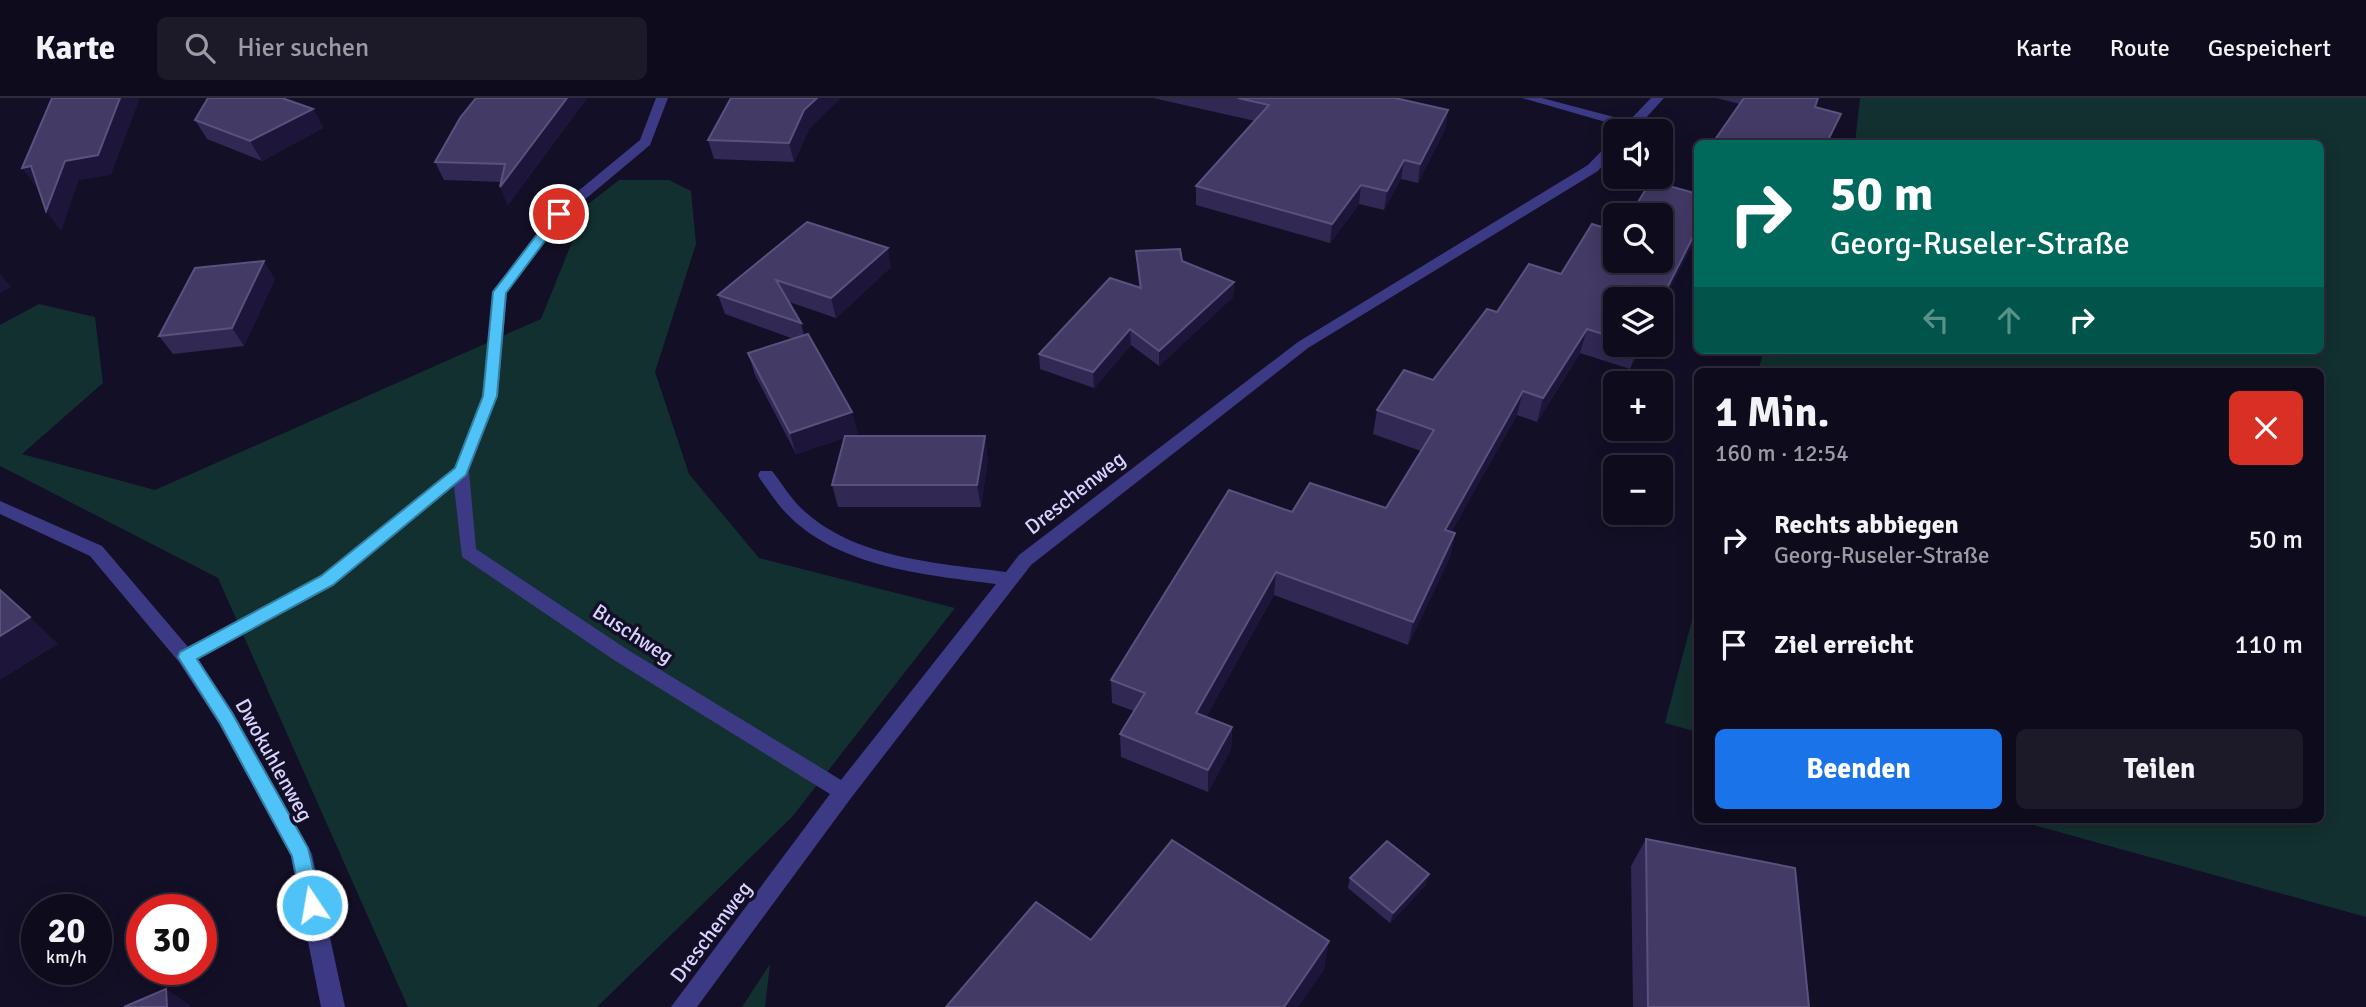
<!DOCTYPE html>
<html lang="de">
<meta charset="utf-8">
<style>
:root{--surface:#0e0b1c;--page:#1c1929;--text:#f1f3f6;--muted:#9b9ba3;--line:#2e2b3b;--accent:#1a73e8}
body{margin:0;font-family:Signika,sans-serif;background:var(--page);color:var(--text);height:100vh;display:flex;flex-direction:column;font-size:26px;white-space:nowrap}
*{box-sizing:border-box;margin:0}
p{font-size:23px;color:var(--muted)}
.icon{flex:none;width:38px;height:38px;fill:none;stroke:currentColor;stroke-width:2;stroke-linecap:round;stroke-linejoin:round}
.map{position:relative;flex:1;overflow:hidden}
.drawer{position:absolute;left:1694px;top:270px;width:630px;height:455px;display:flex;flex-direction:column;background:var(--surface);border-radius:10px;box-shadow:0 4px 18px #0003,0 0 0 2px var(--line)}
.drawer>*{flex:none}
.hud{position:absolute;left:1694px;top:42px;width:630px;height:214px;border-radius:10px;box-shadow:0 4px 18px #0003,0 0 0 2px var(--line);background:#00695c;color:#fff;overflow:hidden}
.controls{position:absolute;left:1603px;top:21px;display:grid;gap:14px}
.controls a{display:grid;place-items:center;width:70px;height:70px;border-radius:10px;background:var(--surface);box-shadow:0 4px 18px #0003,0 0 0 2px var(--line);font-size:35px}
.speed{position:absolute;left:21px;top:796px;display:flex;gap:14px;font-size:35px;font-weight:700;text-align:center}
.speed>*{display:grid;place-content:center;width:91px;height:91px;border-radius:50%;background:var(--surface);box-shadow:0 4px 18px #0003,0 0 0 2px var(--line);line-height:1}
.speed small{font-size:18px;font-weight:400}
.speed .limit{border:10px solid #d22;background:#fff;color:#111}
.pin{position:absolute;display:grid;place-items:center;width:60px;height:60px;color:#fff;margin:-30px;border:4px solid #fff;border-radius:50%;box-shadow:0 2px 7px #0007}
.me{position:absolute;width:77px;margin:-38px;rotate:348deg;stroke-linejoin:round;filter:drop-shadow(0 0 5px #0008)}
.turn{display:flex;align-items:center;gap:24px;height:147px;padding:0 21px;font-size:32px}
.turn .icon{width:91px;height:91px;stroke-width:2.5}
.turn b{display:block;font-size:49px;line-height:60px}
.lanes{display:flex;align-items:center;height:66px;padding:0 21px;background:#0003;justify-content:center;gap:35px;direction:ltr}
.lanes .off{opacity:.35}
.round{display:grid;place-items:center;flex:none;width:74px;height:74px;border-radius:10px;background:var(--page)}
.overview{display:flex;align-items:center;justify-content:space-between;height:119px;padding:0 21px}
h1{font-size:42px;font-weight:800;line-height:52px}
.button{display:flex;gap:14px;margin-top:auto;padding:14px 21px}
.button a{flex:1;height:80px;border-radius:10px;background:var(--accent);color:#fff;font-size:28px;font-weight:800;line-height:80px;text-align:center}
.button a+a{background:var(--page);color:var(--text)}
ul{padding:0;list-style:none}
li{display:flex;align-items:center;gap:21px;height:105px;padding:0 21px}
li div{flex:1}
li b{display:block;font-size:26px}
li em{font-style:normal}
header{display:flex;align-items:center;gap:42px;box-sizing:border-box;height:98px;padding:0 35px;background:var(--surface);border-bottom:2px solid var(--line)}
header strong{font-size:33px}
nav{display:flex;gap:38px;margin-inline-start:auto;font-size:24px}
.search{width:490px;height:63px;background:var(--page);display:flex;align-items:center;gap:18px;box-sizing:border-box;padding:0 24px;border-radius:10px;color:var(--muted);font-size:26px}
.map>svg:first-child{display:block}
.green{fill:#12302f}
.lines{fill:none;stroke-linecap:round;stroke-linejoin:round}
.minor{fill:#3d3a85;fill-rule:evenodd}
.wall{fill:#312854}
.shaded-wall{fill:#1d163a}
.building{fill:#433a66;stroke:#5a527e;stroke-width:2}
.route{fill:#4fc3f7;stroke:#337fa1;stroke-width:2}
.labels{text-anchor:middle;stroke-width:7;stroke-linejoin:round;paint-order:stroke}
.street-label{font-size:21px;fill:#d9d4ff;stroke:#130f26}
</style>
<header>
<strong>Karte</strong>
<div class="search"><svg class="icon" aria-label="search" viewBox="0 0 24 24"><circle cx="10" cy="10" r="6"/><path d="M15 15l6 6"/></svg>Hier suchen</div>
<nav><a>Karte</a><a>Route</a><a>Gespeichert</a></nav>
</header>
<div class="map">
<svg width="2366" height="909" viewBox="0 0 2366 909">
<rect width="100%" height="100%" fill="#130f26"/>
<g class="green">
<polygon points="1860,0 2366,0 2366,819 2012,721 2320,721 2320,273 1758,273 1764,252 2320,252 2320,46 1855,45"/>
<polygon points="619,82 669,82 691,93 696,146 655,274 689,376 759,460 955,510 792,719 597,909 408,909 218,480 0,368 0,227 39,206 95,219 103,285 22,356 155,392 541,221 587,107"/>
<polygon points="1697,503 1698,634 1697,634 1665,625"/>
<polygon points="770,866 765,909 742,909"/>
</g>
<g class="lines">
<g class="minor">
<path d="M 656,0 L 668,0 L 650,47 L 564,119 L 507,194 L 498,298 L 469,373 L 476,451 L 628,552 L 841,682 L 996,486 C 928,477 842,470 790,419 C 778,408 770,394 760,381 L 758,377 L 760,373 L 772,373 C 782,385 790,400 802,411 C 855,461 938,465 1006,474 L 1019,457 L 1298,244 L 1588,67 L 1611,43 L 1615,42 L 1615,53 L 1598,73 L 1308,250 L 1031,467 L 851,700 L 697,909 L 671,909 L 830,696 L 614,562 L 462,459 L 454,388 L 333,488 L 198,561 L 233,614 L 312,756 L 345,909 L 321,909 L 291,758 L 219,626 L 179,564 L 90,458 L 0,416 L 0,403 L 102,448 L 188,549 L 321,478 L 454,370 L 482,298 L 493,194 L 554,113 L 640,42 Z"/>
<polygon points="1522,0 1542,0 1629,23 1651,0 1664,0 1634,33 1621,33 1623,29"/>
</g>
</g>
<g class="wall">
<polygon points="587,0 508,107 500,89 501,84 444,82 435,64"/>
<polygon points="1153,0 1395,0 1448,12 1445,31 1418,85 1401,81 1384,112 1359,106 1330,145 1196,107 1196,88 1255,23"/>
<polygon points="1716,0 1818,0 1815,9 1841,16 1828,46 1712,46 1740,6"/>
<polygon points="313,11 323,30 262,63 207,41 195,22"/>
<polygon points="809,31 794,64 714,61 708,42"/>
<polygon points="807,124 891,169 836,220 789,204 801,225 804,238 858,335 849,338 988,360 981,409 838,409 832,387 844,340 796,356 755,277 748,255 794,241 725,216 718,197"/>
<polygon points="1136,153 1182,163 1234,184 1233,199 1159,268 1131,247 1094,290 1040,271 1039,256 1139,189"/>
<polygon points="275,181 244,248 173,256 159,238"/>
<polygon points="1615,201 1615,247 1642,247 1630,271 1580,255 1537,324 1517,317 1451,434 1455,435 1450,459 1408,547 1274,497 1206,619 1232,629 1231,651 1208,694 1121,659 1120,636 1134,613 1112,605 1111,582 1292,414 1386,410 1421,353 1373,336 1377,312 1433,282 1497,214"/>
<polygon points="1646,741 1809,909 1633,909 1631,768"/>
<polygon points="1350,780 1426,787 1390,825 1348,790"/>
</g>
<g class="shaded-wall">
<polygon points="120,0 140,0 111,77 79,82 61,133 46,113 65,63"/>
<polygon points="567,0 587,0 508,107 500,89"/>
<polygon points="817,0 841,0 809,31 794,64 789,45 804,12"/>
<polygon points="313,11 323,30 262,63 250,43"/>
<polygon points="1448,12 1445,31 1418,85 1420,66"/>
<polygon points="1841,16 1828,46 1826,46"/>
<polygon points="1404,62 1401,81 1384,112 1387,93"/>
<polygon points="31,68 45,88 36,89 22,70"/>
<polygon points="1361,87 1359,106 1330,145 1332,126"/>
<polygon points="1698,129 1698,136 1661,209 1661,202"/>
<polygon points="888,150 891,169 836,220 831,200"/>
<polygon points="264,163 275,181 244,248 232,230"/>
<polygon points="0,176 11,189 0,195"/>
<polygon points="1234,184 1233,199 1159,268 1159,253"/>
<polygon points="1130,231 1131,247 1094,290 1093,274"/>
<polygon points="1587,231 1580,255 1537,324 1543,300"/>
<polygon points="1638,247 1642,247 1630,271"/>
<polygon points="1523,293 1517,317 1440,455 1445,432"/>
<polygon points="852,314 858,335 796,356 790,335"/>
<polygon points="985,338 988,360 981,409 977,387"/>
<polygon points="1455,435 1450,459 1408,547 1413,524"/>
<polygon points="1276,474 1274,497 1196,638 1196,615"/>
<polygon points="30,519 58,546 0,582 0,538"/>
<polygon points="1232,629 1231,651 1208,694 1208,672"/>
<polygon points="1429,776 1426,787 1390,825 1393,815"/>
<polygon points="1329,843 1324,872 1298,909 1284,909"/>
<polygon points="166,891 191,908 191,909 167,909"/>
</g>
<g class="building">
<polygon points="52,0 120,0 98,57 65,63 46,113 31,68 22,70"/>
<polygon points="208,0 282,0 313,11 250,43 195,22"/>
<polygon points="476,0 567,0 500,89 505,66 435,64 460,20"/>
<polygon points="731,0 817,0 804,12 789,45 708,42"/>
<polygon points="1238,0 1395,0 1448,12 1420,66 1404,62 1387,93 1361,87 1332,126 1196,88 1269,7"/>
<polygon points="1744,0 1818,0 1815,9 1841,16 1826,46 1712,46"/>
<polygon points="1651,83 1698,96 1698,129 1661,202 1615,201 1615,240 1587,231 1543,300 1523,293 1445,432 1455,435 1413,524 1276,474 1196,615 1232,629 1208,672 1120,636 1145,595 1111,582 1229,392 1292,414 1310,385 1386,410 1434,332 1377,312 1404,272 1433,282 1487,211 1497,214 1529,166 1561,176 1592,126 1615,133 1615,163 1661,163 1661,117 1630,117"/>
<polygon points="807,124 888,150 831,200 776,182 801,225 718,197"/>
<polygon points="1180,151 1182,163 1234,184 1159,253 1130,231 1093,274 1039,256 1110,180 1141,190 1136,153"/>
<polygon points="264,163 232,230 159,238 195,170"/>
<polygon points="808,236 852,314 790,335 748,255"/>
<polygon points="845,338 985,338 977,387 832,387"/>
<polygon points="0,492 30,519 0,538"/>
<polygon points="1646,741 1795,770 1809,909 1648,909"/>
<polygon points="1172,742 1329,843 1284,909 946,909 1036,804 1091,842"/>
<polygon points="1387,743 1429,776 1393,815 1350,780"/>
<polygon points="166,891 167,909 124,909"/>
</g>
<polygon class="route" points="555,113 565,116 506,195 497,298 466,377 333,487 197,561 232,615 308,750 322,807 319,814 312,816 305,814 302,807 292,758 220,625 178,559 180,554 321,478 455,370 483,298 493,194"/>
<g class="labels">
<g class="street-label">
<text transform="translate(1075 395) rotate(-38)" y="7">Dreschenweg</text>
<text transform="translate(633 536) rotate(33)" y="7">Buschweg</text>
<text transform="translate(274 662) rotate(61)" y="7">Dwokuhlenweg</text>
<text transform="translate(711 834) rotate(-53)" y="7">Dreschenweg</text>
</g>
</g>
</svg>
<div class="controls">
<a><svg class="icon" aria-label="sound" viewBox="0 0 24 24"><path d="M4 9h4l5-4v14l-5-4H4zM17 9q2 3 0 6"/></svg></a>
<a><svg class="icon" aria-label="search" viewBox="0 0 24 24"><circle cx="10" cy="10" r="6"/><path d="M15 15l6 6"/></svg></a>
<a><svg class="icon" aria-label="layers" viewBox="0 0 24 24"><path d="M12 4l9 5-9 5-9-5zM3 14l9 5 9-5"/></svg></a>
<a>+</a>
<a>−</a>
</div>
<div class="speed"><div>20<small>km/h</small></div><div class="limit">30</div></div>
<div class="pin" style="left:559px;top:116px;background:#d93025"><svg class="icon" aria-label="arrive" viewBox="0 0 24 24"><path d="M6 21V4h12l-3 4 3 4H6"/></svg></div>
<svg class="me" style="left:312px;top:807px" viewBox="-20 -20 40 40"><circle r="17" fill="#4fc3f7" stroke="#fff" stroke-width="3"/><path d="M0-11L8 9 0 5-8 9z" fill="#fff"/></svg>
<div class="hud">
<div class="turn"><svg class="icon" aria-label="right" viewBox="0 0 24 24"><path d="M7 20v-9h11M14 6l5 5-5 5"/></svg><div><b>50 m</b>Georg-Ruseler-Straße</div></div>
<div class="lanes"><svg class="icon off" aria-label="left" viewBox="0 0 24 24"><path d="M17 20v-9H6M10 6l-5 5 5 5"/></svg><svg class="icon off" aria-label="ahead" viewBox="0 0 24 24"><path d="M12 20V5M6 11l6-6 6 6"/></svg><svg class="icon" aria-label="right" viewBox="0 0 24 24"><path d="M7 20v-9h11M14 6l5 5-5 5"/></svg></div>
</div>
<section class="drawer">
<div class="overview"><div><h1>1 Min.</h1><p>160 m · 12:54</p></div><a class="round" style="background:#d93025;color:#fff"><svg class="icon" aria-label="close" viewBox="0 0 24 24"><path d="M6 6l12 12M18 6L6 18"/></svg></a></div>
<ul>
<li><svg class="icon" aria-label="right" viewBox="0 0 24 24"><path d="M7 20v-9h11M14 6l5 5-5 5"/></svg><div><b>Rechts abbiegen</b><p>Georg-Ruseler-Straße</p></div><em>50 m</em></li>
<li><svg class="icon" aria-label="arrive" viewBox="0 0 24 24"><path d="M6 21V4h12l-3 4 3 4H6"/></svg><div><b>Ziel erreicht</b></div><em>110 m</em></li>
</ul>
<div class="button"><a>Beenden</a><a>Teilen</a></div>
</section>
</div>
